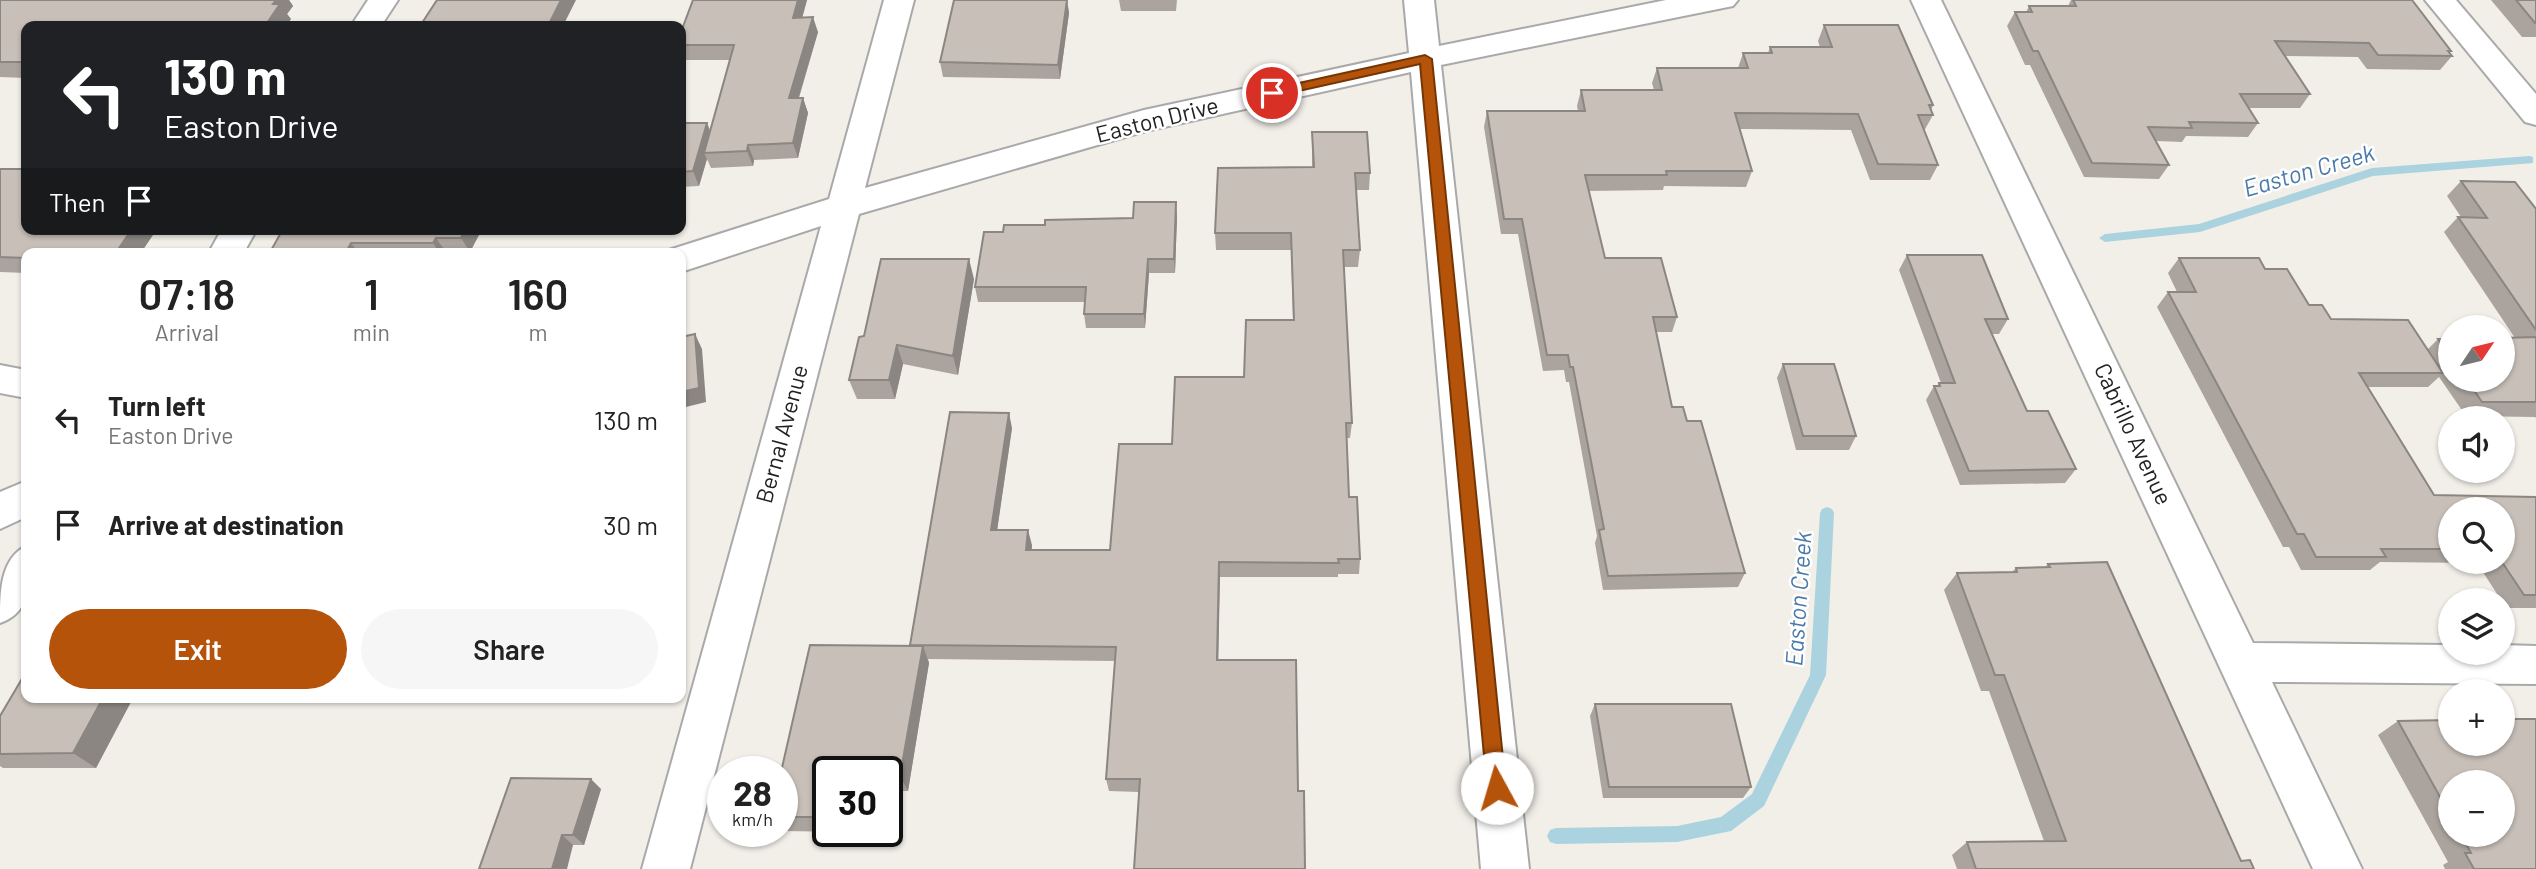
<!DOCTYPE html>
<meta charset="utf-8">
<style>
:root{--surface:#fff;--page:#f6f6f6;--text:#222;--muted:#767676;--accent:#b45309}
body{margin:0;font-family:Barlow,sans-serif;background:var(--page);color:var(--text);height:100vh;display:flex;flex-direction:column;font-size:26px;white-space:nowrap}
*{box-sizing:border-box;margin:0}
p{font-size:23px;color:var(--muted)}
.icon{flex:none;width:38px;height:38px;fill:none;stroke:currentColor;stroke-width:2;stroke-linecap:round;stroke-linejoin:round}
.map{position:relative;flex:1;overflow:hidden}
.details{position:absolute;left:21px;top:248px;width:665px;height:455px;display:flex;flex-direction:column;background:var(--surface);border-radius:14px;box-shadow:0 2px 5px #0004}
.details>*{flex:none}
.hud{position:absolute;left:21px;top:21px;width:665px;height:214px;border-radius:14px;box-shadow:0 2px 5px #0004;background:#202124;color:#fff;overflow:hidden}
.needle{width:46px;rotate:55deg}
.controls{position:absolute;left:2438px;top:315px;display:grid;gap:14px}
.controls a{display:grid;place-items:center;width:77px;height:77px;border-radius:50%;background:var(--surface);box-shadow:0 2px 5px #0004;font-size:35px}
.speed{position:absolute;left:707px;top:756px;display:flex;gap:14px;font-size:35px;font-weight:700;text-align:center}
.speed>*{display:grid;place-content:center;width:91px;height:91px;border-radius:50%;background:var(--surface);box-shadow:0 2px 5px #0004;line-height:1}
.speed small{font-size:18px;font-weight:400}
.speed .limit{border:4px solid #111;border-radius:10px;background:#fff;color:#111}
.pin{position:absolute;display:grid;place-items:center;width:60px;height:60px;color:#fff;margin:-30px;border:4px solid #fff;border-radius:50%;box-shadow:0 2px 7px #0007}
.me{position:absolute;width:77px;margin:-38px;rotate:354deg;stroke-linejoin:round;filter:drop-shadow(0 0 5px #0008)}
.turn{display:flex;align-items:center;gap:24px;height:147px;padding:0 28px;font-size:32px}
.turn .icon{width:91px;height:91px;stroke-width:2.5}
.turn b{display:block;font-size:49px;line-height:60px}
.then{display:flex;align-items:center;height:66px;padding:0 28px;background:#0003;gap:14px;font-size:26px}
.eta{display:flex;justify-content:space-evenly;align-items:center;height:119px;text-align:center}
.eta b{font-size:42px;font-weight:600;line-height:49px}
.button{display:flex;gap:14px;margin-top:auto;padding:14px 28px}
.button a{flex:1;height:80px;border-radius:42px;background:var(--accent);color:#fff;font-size:28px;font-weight:600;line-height:80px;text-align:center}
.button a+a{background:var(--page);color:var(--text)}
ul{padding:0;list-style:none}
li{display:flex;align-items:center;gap:21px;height:105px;padding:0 28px}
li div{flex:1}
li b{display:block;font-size:26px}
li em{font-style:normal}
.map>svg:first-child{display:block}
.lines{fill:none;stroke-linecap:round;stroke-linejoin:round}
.stream{fill:#aad3df;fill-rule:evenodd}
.minor-casing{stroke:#a9a9a9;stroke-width:4}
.minor{fill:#fff;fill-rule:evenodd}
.wall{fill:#aba49e;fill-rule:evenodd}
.shaded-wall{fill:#8b8681}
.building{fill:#c7bfb8;stroke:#8b8681;stroke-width:2}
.route{fill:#b45309;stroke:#753606;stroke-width:2}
.labels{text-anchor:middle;stroke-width:5;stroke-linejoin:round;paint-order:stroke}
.street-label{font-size:23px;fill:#222;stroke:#fff}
.water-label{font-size:24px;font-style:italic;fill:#4a7aab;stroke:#fff}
</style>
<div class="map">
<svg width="2536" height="869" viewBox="0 0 2536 869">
<rect width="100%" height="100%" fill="#f2efe9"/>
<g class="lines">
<g class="stream">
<polygon points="2529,156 2533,157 2533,163 2373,176 2200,232 2105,242 2099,238 2105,234 2199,224 2372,168"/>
<polygon points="1827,507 1832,509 1834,513 1826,675 1764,806 1731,831 1677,842 1556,844 1550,842 1547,836 1550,830 1556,828 1677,826 1721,817 1752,794 1810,675 1820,513 1822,509"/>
</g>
<g class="minor-casing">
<g id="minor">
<polygon points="368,0 398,0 381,26 351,26"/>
<polygon points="884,0 914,0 865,188 1144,110 1409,53 1404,0 1434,0 1439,46 1666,0 1738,0 1733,6 1441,65 1529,869 1481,869 1411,72 1146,131 859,214 690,869 642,869 821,226 681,272 681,254 667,254 669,250 829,199"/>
<polygon points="1911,0 1941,0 2253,643 2450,645 2450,653 2502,653 2502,645 2536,646 2536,684 2272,682 2362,869 2313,869"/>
<polygon points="2425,0 2456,0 2536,94 2536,125 2525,122"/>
<polygon points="222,229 257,229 243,254 208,254"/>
<polygon points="0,365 26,370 26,398 0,393"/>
<polygon points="26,481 26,517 0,529 0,492"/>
<path d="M 26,546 C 27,578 35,611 0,623 C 0,592 0,559 26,546 Z"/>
</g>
</g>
<use href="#minor" class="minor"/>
</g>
<g class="wall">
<polygon points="0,0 289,0 293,6 287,14 291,19 26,26 26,78 0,77"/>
<polygon points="693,0 807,0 802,18 818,32 799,98 803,98 808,113 798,158 754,160 753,166 711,168 707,159 699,186 681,187 681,123 707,123 710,131 730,60 682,60 681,56 681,32"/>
<polygon points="1067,0 1069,13 1060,79 943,77 940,62"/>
<polygon points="1119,0 1177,0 1176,11 1121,11"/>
<polygon points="2071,0 2412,0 2451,51 2449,52 2452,56 2440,70 2367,69 2358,57 2285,56 2310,94 2300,108 2249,108 2258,123 2248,137 2186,136 2182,142 2156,141 2169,165 2159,179 2084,177 2030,65 2025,65 2007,26 2015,12 2026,12 2029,6 2068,6"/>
<polygon points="2491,0 2536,0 2536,37 2522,37"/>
<polygon points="1824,25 1933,105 1931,111 1933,115 1924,131 1938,165 1930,180 1870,180 1851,130 1740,129 1752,171 1746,187 1664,186 1663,190 1589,191 1605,258 1677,317 1672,332 1656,332 1672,407 1687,421 1745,573 1738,587 1603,590 1595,543 1597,536 1569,382 1566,382 1564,370 1543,371 1518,234 1501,234 1484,127 1487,111 1578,111 1577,106 1581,90 1654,90 1652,83 1657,68 1738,68 1743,53 1768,53 1770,47 1820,47 1818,41"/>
<polygon points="1312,132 1370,173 1369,190 1356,190 1360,250 1358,267 1344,267 1352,423 1350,438 1347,438 1349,497 1360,559 1359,574 1338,574 1338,577 1220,577 1139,792 1109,791 1106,779 1115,661 928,659 929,663 908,791 887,791 887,772 828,772 828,831 849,832 782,831 782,772 910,646 1012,428 997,530 1032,545 1032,550 1110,550 1172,444 1244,377 1293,320 1291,250 1216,250 1215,233 1312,167"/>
<polygon points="0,169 26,229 157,229 140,254 26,254 26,273 0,272"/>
<path d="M 2461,181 L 2536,209 L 2536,418 L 2535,417 L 2466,416 L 2439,377 L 2428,387 L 2368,387 L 2434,495 L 2536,497 L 2536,608 L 2505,608 L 2502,603 L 2502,600 L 2501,600 L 2477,563 L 2380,562 L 2370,570 L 2301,570 L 2289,547 L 2283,547 L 2157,307 L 2168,292 L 2177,292 L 2168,273 L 2179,258 L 2265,269 L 2309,305 L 2331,319 L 2428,349 L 2438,339 L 2450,339 L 2450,380 L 2502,380 L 2515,338 L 2444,232 L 2458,217 L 2461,217 L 2447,196 ZM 2450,509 L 2502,509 L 2502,562 L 2450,562 Z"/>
<polygon points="1177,217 1175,273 1149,273 1145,328 1086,328 1084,314 1085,302 978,302 975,287 1003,232"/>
<polygon points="283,229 482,229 470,252 446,252 445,254 269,254"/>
<polygon points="1907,255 2008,319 1999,334 1992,334 2027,411 2076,469 2065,483 1960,485 1926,400 1934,386 1937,386 1939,383 1941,383 1899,270"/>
<polygon points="974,279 958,375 903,364 895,399 857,399 849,380"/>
<polygon points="1783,364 1856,436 1849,450 1796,450 1777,378"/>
<polygon points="2048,564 2241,861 2254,869 1957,869 1952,855 1967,842 2044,841 1989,691 1981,691 1944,590 1957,573 2012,572 2016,568 2045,567"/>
<polygon points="26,698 133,698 96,768 3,768 0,766 0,716"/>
<polygon points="1595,704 1751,787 1743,798 1603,798 1590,716"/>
<path d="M 2398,721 L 2536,869 L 2445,869 L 2443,865 L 2448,862 L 2378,735 ZM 2450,782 L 2502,835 L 2450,835 Z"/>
<polygon points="601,789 584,845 573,845 479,869"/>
</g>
<g class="shaded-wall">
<polygon points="270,0 289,0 293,6 287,14 291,19 286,26 265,26"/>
<polygon points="561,0 576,0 563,26 548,26"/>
<polygon points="798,0 807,0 798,33 793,18"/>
<polygon points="1067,0 1069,13 1060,79 1058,65"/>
<polygon points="813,17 818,32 794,113 789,98"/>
<polygon points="803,98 808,113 798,158 793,143"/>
<polygon points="707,123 713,138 704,153 707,159 699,186 693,171"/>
<polygon points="748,145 754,160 753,166 747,151"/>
<polygon points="1176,202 1177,217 1175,273 1174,259"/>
<polygon points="132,229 157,229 140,254 115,254"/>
<polygon points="465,229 482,229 470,252 461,238"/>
<polygon points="436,238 446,252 445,254 440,254 433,243"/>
<polygon points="351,243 359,254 345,254"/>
<polygon points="969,259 974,279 958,375 953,356"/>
<polygon points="1148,259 1149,273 1145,328 1144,314"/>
<polygon points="695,334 702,349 706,402 682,408 681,411 681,392"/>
<polygon points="897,345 903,364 895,399 889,380"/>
<polygon points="1009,413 1012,428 995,545 991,530"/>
<polygon points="1028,530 1032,545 1030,564 1026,550"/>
<polygon points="1219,562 1220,577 1218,674 1217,660"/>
<polygon points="923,646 929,663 908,791 900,776"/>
<polygon points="103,698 133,698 96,768 73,753"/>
<polygon points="591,779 601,789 584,845 573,835"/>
<polygon points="562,835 573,845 567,869 552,869"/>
</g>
<g class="building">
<polygon points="0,0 276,0 273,4 280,4 265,26 26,26 26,62 0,62"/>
<polygon points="437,0 561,0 548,26 420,26"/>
<polygon points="693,0 798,0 793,18 813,17 789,98 803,98 793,143 748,145 747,151 704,153 734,45 681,45 681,32"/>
<polygon points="954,0 1067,0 1058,65 940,62"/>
<polygon points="2073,0 2412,0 2451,51 2448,51 2452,56 2378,55 2369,43 2275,41 2310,94 2240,94 2258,123 2189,122 2192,128 2148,127 2169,165 2092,163 2038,51 2033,51 2015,12 2032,12 2029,6 2076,6"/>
<polygon points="2516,0 2536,0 2536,23 2535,23"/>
<polygon points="1824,25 1898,25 1933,105 1929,105 1933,115 1918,115 1938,165 1878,164 1858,114 1735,113 1752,171 1666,171 1667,175 1585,175 1605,258 1661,258 1677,317 1653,317 1672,407 1683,407 1687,421 1701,421 1745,573 1608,576 1599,530 1604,529 1573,367 1570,367 1568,355 1547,355 1522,219 1504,219 1487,111 1585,111 1581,90 1662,90 1657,68 1748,68 1743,53 1772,53 1770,47 1832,47"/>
<polygon points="681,123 707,123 693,171 681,172"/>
<polygon points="1312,132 1367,132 1370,173 1355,173 1360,250 1343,250 1352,423 1346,423 1349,497 1357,497 1360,559 1338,559 1339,563 1219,562 1217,660 1296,660 1298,791 1304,791 1305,869 1134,869 1140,779 1106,779 1116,647 910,645 950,412 1009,413 991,530 1028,530 1026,550 1110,550 1119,444 1172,444 1175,377 1244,377 1246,320 1294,320 1291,233 1215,233 1218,168 1314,167"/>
<polygon points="0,169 26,169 26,229 132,229 115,254 26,254 26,258 0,257"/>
<polygon points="2461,181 2515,182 2536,209 2536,330 2458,217 2487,218"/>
<polygon points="1134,202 1176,202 1174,259 1148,259 1144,314 1084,314 1086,287 975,287 984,232 1003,232 1004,225 1045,225 1045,220 1133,218"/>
<polygon points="283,229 465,229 461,238 436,238 433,243 351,243 345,254 269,254"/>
<polygon points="1907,255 1982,255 2008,319 1985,319 2027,411 2048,411 2076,469 1969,471 1934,386 1940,386 1939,383 1955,383"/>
<polygon points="2179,258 2259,258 2265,269 2287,269 2309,305 2322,305 2331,319 2408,320 2443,373 2359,373 2434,495 2536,497 2536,595 2524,595 2502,562 2502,509 2450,509 2450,549 2381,549 2386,557 2316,557 2304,534 2297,534 2168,292 2196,292"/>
<polygon points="881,259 969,259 953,356 897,345 889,380 849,380 859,337 864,336"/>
<polygon points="695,334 699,388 681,392 681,337"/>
<polygon points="2536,337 2536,402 2482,402 2467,380 2502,380 2502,338"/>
<polygon points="2438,339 2450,339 2450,356"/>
<polygon points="1783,364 1834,364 1856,436 1803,436"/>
<polygon points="2107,562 2241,861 2250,860 2254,869 1976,869 1967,842 2066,841 2004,675 1995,675 1957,573 2017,572 2016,568 2050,567 2048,564"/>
<polygon points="810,645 923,646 900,776 887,776 887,772 828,772 828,817 782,817 781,772"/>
<polygon points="26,672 26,698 103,698 73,753 0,754 0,716"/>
<polygon points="1595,704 1731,704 1751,787 1609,787"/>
<polygon points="2502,719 2536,719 2536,869 2474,869 2465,853 2471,853 2461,835 2502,835 2502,782 2450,782 2450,815 2398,721 2450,720 2450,744 2502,744"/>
<polygon points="511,778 591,779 573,835 562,835 552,869 479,869"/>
</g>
<polygon class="route" points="1425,55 1432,59 1506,788 1504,794 1497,797 1490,794 1487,788 1420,64 1272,97 1265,93 1272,89"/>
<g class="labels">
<g class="street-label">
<text transform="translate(1157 120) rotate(-14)" y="8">Easton Drive</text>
<text transform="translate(782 434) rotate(-75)" y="8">Bernal Avenue</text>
<text transform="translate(2133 434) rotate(65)" y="8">Cabrillo Avenue</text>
</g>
<g class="water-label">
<text transform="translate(2309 171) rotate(-16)" y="8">Easton Creek</text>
<text transform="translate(1799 599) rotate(-86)" y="8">Easton Creek</text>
</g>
</g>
</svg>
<div class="controls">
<a><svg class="needle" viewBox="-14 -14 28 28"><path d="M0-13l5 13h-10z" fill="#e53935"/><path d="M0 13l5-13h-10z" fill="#767676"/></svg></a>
<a><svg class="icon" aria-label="sound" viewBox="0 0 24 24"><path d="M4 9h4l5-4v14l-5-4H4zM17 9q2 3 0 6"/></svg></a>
<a><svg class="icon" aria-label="search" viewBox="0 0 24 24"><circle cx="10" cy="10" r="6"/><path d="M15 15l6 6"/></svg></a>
<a><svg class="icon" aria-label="layers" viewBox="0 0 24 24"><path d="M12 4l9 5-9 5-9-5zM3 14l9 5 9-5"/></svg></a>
<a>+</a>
<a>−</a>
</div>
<div class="speed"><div>28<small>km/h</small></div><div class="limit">30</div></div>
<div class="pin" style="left:1272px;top:93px;background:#d93025"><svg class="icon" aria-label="arrive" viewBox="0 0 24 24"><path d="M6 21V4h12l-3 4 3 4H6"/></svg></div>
<svg class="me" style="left:1497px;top:788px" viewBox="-20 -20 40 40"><circle r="19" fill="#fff"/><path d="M0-13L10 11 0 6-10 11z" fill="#b45309"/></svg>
<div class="hud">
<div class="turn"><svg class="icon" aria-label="left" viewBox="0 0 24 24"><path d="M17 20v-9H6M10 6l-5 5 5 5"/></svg><div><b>130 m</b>Easton Drive</div></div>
<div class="then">Then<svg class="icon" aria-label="arrive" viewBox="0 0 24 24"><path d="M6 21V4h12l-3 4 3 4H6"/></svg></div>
</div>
<section class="details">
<div class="eta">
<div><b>07:18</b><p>Arrival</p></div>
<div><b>1</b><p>min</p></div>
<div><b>160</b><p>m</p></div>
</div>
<ul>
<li><svg class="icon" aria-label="left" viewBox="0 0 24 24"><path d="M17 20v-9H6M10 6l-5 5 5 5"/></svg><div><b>Turn left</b><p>Easton Drive</p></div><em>130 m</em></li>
<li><svg class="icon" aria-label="arrive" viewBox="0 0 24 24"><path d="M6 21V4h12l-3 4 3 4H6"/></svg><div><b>Arrive at destination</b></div><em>30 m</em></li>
</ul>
<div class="button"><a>Exit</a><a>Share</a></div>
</section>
</div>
